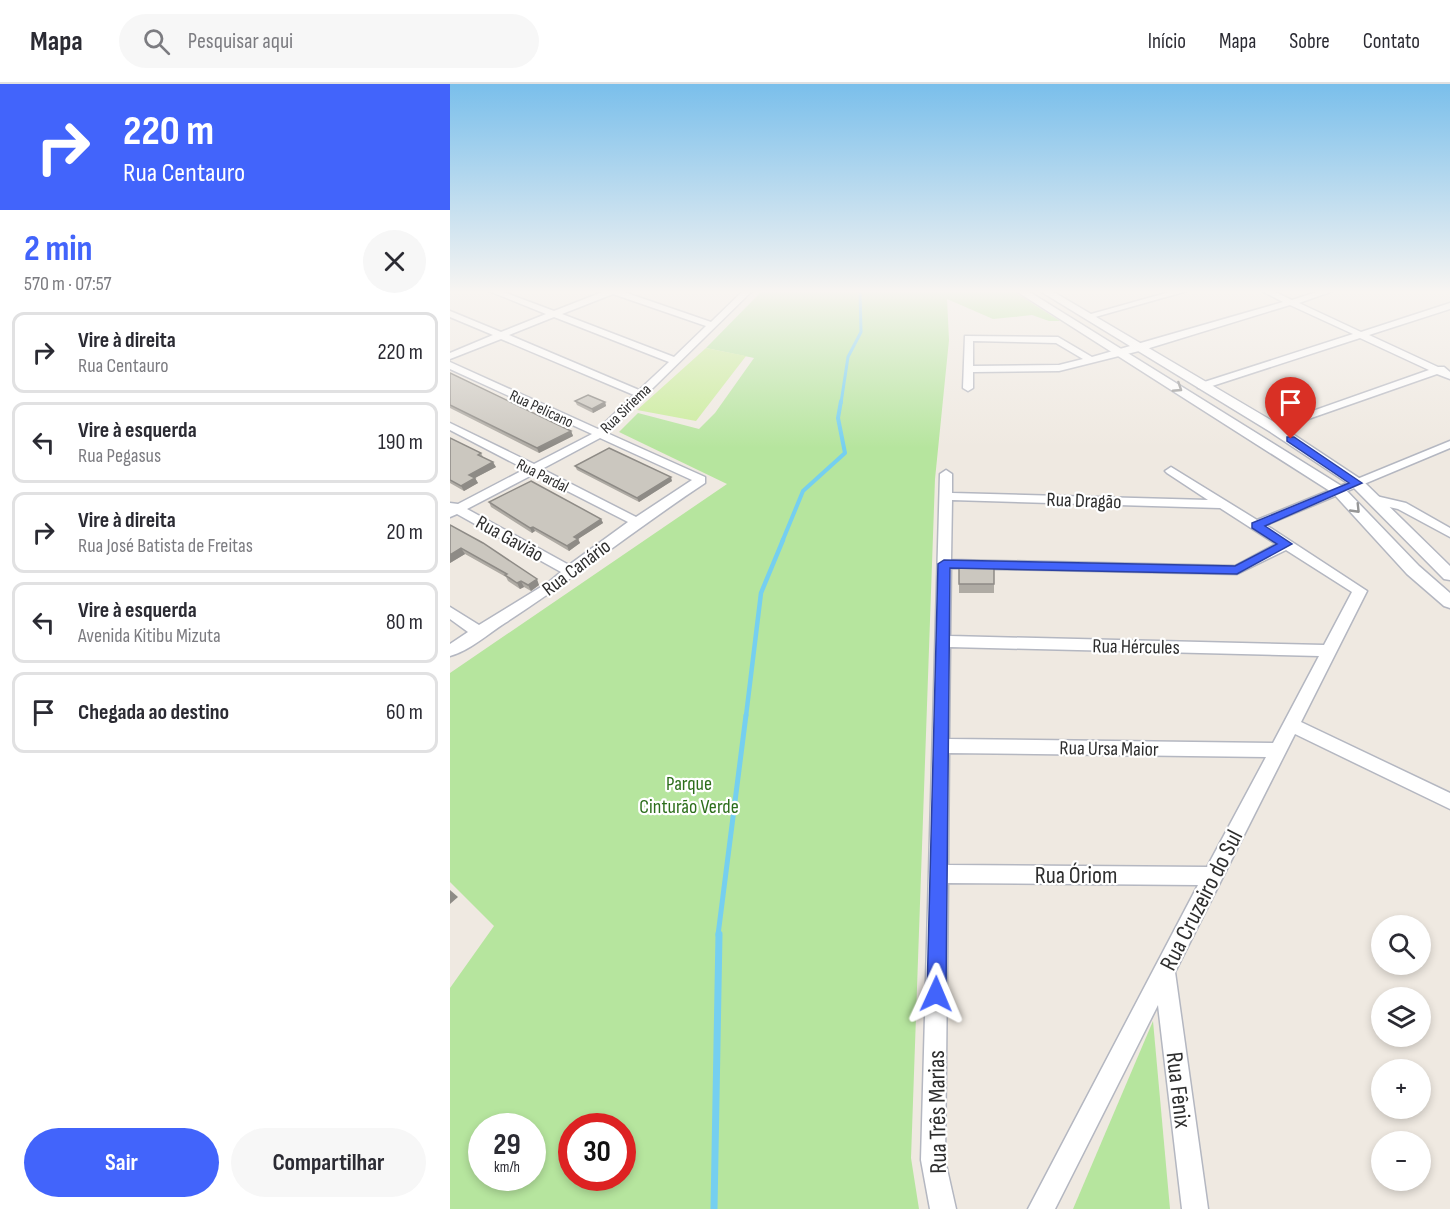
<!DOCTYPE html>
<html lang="pt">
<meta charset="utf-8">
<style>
:root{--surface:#fff;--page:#f7f7f7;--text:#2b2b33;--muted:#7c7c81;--line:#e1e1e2;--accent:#4264fb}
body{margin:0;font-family:"Sofia Sans Condensed",sans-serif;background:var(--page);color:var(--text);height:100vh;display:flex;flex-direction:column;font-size:22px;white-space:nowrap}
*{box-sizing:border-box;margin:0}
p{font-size:20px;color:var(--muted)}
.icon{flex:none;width:33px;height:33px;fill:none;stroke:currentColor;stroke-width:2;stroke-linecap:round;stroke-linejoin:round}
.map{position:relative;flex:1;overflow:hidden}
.side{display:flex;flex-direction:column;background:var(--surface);width:450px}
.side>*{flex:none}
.hud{background:#4264fb;color:#fff;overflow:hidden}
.tools{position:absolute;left:921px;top:831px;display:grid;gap:12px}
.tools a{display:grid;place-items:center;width:60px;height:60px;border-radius:50%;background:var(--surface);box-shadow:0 3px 9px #0003;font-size:30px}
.speed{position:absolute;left:18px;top:1029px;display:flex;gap:12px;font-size:30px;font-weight:700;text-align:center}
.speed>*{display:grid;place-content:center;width:78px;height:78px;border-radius:50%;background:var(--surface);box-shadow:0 3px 9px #0003;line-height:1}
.speed small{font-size:15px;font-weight:400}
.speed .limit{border:9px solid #d22;background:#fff;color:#111}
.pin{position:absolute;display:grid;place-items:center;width:51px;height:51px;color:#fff;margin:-62px -26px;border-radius:50% 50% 50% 0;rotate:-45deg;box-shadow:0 0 6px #0007}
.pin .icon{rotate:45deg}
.me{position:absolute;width:66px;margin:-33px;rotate:1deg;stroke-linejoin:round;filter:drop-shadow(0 0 4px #0008)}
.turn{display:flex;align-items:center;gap:21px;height:126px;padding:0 24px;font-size:27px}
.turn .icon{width:78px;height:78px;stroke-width:2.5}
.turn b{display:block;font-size:42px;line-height:51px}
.round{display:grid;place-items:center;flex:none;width:63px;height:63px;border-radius:32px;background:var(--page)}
.overview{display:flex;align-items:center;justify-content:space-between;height:102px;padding:0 24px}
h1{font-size:36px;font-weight:700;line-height:45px;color:var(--accent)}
.action{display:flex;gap:12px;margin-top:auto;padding:12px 24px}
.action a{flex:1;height:69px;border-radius:36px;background:var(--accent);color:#fff;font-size:24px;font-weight:700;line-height:69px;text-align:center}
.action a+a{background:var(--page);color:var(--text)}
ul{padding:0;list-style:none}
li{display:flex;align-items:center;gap:18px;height:81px;margin:0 12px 9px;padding:0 12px;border:3px solid var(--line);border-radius:12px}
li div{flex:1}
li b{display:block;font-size:22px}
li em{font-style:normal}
header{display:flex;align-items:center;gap:36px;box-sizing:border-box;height:84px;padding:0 30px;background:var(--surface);border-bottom:2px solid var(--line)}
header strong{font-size:28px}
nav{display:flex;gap:33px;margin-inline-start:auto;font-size:21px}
.search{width:420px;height:54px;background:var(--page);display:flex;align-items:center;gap:15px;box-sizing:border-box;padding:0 21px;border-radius:33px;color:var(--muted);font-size:22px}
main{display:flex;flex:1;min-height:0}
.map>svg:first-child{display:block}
.green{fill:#b6e59e;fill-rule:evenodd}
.pitch{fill:#c9ec9a}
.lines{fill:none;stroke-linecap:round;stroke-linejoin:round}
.stream-far4{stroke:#75cff0;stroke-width:3}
.stream-far3{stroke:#75cff0;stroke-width:4}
.stream-far2{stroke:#75cff0;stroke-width:4.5}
.stream-far1{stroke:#75cff0;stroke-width:5}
.stream{stroke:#75cff0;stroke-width:7}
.minor-casing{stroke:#b4b7c1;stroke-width:3}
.tertiary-casing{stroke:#b4b7c1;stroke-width:3}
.minor{fill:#fff;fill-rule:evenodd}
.tertiary{fill:#fff;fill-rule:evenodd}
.wall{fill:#afaba4}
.shaded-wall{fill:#8e8b86}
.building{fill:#cbc7bf;stroke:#8e8b86;stroke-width:1.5}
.oneway{stroke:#969696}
.route{fill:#4264fb;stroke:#2b41a3;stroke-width:1.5}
.labels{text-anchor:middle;stroke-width:4.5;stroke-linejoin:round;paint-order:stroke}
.far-street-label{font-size:16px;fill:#2e2e2e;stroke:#fff}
.street-label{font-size:20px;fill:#2e2e2e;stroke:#fff}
.park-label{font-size:20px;fill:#2c6e1b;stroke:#fff}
.near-street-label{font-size:24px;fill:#2e2e2e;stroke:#fff}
</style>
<header>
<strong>Mapa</strong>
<div class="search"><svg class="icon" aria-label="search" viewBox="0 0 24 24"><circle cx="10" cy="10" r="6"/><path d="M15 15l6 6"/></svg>Pesquisar aqui</div>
<nav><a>Início</a><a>Mapa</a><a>Sobre</a><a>Contato</a></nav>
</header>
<main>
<section class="side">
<div class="hud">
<div class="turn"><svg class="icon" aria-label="right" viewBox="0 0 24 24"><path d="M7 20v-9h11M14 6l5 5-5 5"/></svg><div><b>220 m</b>Rua Centauro</div></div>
</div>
<div class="overview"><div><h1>2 min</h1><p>570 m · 07:57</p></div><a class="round"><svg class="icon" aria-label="close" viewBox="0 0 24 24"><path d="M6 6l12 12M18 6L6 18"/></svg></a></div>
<ul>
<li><svg class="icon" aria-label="right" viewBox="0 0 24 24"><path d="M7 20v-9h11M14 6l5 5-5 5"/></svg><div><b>Vire à direita</b><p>Rua Centauro</p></div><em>220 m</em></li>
<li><svg class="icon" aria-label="left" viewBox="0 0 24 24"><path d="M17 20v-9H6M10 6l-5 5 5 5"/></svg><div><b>Vire à esquerda</b><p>Rua Pegasus</p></div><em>190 m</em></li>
<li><svg class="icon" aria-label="right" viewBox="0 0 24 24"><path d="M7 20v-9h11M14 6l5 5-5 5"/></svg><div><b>Vire à direita</b><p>Rua José Batista de Freitas</p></div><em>20 m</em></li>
<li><svg class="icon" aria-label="left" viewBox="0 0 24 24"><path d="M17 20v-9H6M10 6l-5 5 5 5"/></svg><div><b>Vire à esquerda</b><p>Avenida Kitibu Mizuta</p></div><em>80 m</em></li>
<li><svg class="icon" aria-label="arrive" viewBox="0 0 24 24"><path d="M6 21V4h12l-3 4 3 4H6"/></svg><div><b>Chegada ao destino</b></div><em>60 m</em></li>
</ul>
<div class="action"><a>Sair</a><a>Compartilhar</a></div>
</section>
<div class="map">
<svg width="1000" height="1125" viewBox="0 0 1000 1125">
<rect width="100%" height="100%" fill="#efe9e1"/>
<g class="green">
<path d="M 312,207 L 563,207 L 610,237 L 599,237 L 582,231 L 543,235 L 497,215 L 499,256 L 485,395 L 461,1074 L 469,1125 L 0,1125 L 0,904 L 44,842 L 0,798 L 0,589 L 277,400 L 169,348 L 188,329 L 249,345 L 265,329 L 304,274 L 256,264 ZM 32,1042 L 82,1042 L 82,1094 L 32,1094 ZM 122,1042 L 172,1042 L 172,1094 L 122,1094 Z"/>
<polygon points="703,937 720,1125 623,1125"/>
</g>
<polygon class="pitch" points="256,264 296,272 246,337 187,326"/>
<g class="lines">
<polyline class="stream-far4" points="391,319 398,273 411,248 410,207"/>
<polyline class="stream-far3" points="332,458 353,407 395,369 388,334 391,317"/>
<polyline class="stream-far2" points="296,632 311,509 333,456"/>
<polyline class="stream-far1" points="268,851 296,631"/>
<polyline class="stream" points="264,1125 269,850"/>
<g class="minor-casing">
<g id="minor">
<path d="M 39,207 L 51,207 L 104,227 L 155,207 L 171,207 L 261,238 L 293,207 L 302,207 L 157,349 L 255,393 L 255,399 C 187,444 123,495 55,539 C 38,550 19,567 0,572 L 0,560 L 18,548 L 0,535 L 0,523 L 29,541 L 99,498 L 111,488 L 7,430 L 0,433 L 0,419 L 8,420 L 75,385 L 0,346 L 0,339 L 84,380 L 142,350 L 0,285 L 0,278 L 148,345 L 184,311 L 51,255 L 0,275 L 0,269 L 43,251 L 0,233 L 0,227 L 51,248 L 96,230 ZM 163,210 L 256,242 L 224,273 L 112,230 ZM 104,233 L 219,278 L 189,306 L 59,251 ZM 150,354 L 242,396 L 186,433 L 92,385 ZM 84,390 L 178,438 L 119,481 L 17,425 Z"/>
<polygon points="723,207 737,207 638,235 634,232"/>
<path d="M 812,207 L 823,207 L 842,216 L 870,207 L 883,207 L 849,219 L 911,248 L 1000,219 L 1000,225 L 919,251 L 988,283 L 994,283 L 1000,288 L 1000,295 L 987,290 L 824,347 L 819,344 L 820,342 L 979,286 L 910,254 L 756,304 L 748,304 L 748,300 L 903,250 L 840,221 L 693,266 L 609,287 L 523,288 L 523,304 L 518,307 L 513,304 L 515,252 L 608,253 L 642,273 L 833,218 ZM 523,257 L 606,259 L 633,275 L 609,281 L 523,282 Z"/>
<path d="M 1000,357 L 1000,364 L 816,441 L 917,507 L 851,638 L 1000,709 L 1000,725 L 845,650 L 725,888 L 758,1125 L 732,1125 L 708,921 L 605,1125 L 578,1125 L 748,801 L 498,799 L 495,1076 L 506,1125 L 480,1125 L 471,1076 L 490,390 L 496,386 L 502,390 L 502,409 L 758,416 L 717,389 L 715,387 L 721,383 L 807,436 ZM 502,416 L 770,424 L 826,460 L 785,482 L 501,476 ZM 836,466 L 902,508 L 874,561 L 500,552 L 501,484 L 787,490 ZM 500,563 L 869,572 L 823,659 L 499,655 ZM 499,669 L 816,673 L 757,783 L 498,781 Z"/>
<polygon points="926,412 956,419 1000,444 1000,453 948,425 922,419 922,413"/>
</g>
</g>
<g class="tertiary-casing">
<g id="tertiary">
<polygon points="566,207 578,207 893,403 969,482 1000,509 1000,524 994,522 957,490 883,409"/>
<polygon points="590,207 602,207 829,341 912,396 1000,482 1000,496 994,495 902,402 819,347"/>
</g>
</g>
<use href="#minor" class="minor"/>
<use href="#tertiary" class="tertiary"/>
</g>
<g class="wall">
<polygon points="0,289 121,347 123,352 89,369 0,324"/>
<polygon points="125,317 155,318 156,322 143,329 127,321"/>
<polygon points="0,354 31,369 33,373 46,383 25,394 28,399 14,407 0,399"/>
<polygon points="125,382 222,397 189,418 127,386"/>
<polygon points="39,418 151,435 153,439 128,455 130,459 119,467 85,447 82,449 41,423"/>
<polygon points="0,441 89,501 81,507 74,503 70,505 58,497 56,493 15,470 0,479"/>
<polygon points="509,482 544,500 544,509 509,509"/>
</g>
<g class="shaded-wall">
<polygon points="155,318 156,322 143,329 142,325"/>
<polygon points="121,347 123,352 89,369 87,364"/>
<polygon points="43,378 46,383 21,396 19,391"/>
<polygon points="221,393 222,397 189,418 187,414"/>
<polygon points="25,394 28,399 14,407 11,402"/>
<polygon points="151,435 153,439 128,455 130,459 119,467 117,462 124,453"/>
<polygon points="83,443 85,447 82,449 80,444"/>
<polygon points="11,464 15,470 0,479 0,471"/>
<polygon points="87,495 89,501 81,507 78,501"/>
<polygon points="71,497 74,503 70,505 67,499"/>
<polygon points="0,806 8,813 0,820"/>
</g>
<g class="building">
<polygon points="0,289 121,347 87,364 0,321"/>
<polygon points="138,311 155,318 142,325 125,317"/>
<polygon points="0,354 31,369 28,371 43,378 19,391 25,394 11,402 0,396"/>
<polygon points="159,364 221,393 187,414 125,382"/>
<polygon points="81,397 151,435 124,453 128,455 117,462 83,443 80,444 39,418"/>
<polygon points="0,441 33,459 87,495 78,501 71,497 67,499 55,491 57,490 11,464 0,471"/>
<polygon points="509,482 544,483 544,500 509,500"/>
</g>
<defs><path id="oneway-chevron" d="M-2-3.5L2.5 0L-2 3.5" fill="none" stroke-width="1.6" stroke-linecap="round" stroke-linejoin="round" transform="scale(1.5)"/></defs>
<g class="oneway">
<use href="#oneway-chevron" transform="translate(728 304) rotate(33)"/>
<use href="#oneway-chevron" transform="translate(906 425) rotate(46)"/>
</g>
<linearGradient id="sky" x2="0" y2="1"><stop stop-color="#7abfeb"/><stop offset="0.57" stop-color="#f8f5f2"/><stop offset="1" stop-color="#f8f5f2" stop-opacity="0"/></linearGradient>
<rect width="1000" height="364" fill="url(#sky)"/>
<polygon class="route" points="837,353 844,353 912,399 815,442 842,460 787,490 500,484 496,910 493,917 486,919 480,917 477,910 488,480 494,476 785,482 827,460 802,444 802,439 899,399 837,357"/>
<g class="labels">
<g class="far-street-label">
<text transform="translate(92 324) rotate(25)" y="6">Rua Pelicano</text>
<text transform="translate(175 324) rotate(-44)" y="6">Rua Siriema</text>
<text transform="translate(93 391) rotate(27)" y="6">Rua Pardal</text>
</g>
<g class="street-label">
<text transform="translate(634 416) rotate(2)" y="7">Rua Dragão</text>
<text transform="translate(60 454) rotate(29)" y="7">Rua Gavião</text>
<text transform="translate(126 483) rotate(-37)" y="7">Rua Canário</text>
<text transform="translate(686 562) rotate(1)" y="7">Rua Hércules</text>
<text transform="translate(659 664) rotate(1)" y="7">Rua Ursa Maior</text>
</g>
<g class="park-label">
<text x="239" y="706">Parque<tspan x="239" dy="23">Cinturão Verde</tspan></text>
</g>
<g class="near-street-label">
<text x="626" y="799">Rua Óriom</text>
<text transform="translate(751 816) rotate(-63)" y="8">Rua Cruzeiro do Sul</text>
<text transform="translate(729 1006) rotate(83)" y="8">Rua Fênix</text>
<text transform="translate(487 1028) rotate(-91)" y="8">Rua Três Marias</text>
</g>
</g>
</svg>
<div class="tools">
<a><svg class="icon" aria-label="search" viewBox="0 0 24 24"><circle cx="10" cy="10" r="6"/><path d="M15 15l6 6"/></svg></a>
<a><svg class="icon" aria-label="layers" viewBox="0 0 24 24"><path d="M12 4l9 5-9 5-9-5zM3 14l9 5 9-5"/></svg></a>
<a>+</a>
<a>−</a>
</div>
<div class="speed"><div>29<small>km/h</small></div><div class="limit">30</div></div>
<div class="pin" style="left:841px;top:355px;background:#d93025"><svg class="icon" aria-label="arrive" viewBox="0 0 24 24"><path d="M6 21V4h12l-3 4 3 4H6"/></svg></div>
<svg class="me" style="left:486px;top:910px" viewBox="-20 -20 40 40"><path d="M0-17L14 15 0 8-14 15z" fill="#4264fb" stroke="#fff" stroke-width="4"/></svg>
</div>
</main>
